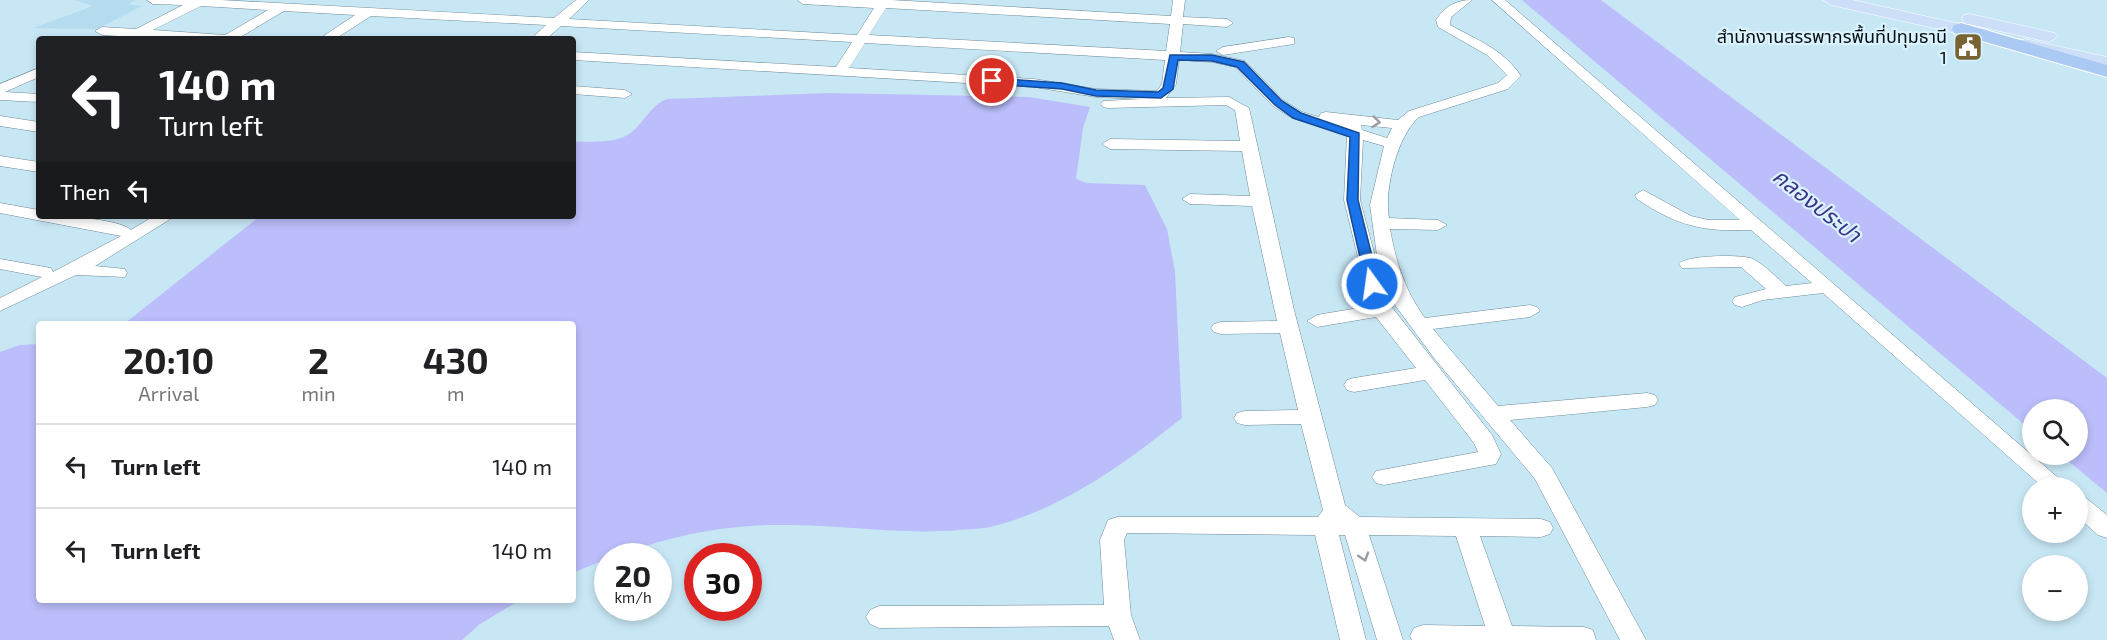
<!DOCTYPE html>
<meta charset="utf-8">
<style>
:root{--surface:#fff;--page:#f2f2f2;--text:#202124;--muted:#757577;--line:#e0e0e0}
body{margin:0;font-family:"Exo 2","Noto Sans Thai",sans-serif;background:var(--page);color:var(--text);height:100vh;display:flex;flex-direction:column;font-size:22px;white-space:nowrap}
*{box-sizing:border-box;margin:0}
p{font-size:20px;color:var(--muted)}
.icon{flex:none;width:33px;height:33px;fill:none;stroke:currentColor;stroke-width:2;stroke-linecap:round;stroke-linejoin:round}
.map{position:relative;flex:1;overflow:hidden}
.panel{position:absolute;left:36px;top:321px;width:540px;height:282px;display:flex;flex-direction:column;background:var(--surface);border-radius:6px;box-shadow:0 3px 9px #0003}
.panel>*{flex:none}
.top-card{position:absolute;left:36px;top:36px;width:540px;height:183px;border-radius:6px;box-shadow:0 3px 9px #0003;background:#202124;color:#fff;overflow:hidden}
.controls{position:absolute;left:2022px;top:399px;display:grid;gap:12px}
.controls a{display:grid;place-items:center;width:66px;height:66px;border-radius:50%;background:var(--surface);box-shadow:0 3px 9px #0003;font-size:30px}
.speed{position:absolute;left:594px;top:543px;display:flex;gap:12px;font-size:30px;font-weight:700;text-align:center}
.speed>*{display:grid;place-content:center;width:78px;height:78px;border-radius:50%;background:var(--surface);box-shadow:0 3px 9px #0003;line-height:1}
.speed small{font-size:15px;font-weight:400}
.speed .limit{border:9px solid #d22;background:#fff;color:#111}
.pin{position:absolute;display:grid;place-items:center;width:51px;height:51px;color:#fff;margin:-26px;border:3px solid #fff;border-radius:50%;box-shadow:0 2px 6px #0007}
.me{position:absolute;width:66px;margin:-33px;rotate:346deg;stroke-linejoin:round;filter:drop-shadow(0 0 4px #0008)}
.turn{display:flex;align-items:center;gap:21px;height:126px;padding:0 24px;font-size:27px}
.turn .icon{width:78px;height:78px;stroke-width:2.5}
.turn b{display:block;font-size:42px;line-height:51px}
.then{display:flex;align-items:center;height:57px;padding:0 24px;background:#0003;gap:12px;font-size:22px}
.eta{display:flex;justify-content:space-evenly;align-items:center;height:102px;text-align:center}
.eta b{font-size:36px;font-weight:700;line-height:42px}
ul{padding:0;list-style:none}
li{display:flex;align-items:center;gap:18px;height:84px;padding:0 24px;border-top:2px solid var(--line)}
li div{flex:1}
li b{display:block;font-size:22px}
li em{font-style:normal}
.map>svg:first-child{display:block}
.built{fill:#b5dcee}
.water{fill:#bbbefa}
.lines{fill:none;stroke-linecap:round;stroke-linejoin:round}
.minor-casing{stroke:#6e8a97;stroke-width:1}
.major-casing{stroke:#fff;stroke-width:1}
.highway-casing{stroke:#fff;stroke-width:2}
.minor{fill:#fff;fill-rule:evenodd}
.major{fill:#cddff8;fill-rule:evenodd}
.highway{fill:#abcaf3;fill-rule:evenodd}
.oneway{stroke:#9b9ea0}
.route{fill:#1a73e8;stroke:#114b97;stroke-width:1.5}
.labels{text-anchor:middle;stroke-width:4.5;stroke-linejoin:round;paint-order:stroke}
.far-poi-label{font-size:18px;fill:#040d11;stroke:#daf3fe;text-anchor:end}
.water-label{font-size:22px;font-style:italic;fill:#3c3388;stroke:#daf3fe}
</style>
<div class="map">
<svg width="2107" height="640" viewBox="0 0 2107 640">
<rect width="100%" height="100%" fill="#c8e7f5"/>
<polygon class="built" points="74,0 136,0 128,4 142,6 97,29 33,28 93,6"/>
<g class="water">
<polygon points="1522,0 1601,0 2107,378 2107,493 2061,455 2078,454 2078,410 2032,410 2032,431"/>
<path d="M 829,93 L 1029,97 L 1090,107 L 1083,128 L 1076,179 L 1087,183 L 1145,185 L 1167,229 L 1175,272 L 1182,418 C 1124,464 1063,509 990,527 C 981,529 969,529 959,530 C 901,535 844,525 787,525 C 708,524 643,543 573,573 L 573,324 L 124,324 L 260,216 L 573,216 L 573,142 C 591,141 614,144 629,134 C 644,124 649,106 667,99 Z"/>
<polygon points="39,344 39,600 520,600 480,624 462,640 0,640 0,352 20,345"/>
</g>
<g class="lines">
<g class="minor-casing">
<g id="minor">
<path d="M 147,0 L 221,0 L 554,18 L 576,0 L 589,0 L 569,19 L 857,35 L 874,8 L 803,4 L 797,0 L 891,0 L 1171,16 L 1173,0 L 1185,0 L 1183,17 L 1227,19 L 1233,23 L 1227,27 L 1183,24 L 1180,52 L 1212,54 L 1245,61 L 1283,100 L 1302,112 L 1319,117 L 1321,113 L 1326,112 L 1398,120 L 1409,111 L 1498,83 L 1507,75 L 1487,55 L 1438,27 L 1436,20 C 1445,6 1456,0 1472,0 L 1451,17 L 1450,25 C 1477,40 1503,49 1521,76 L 1508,89 L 1419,117 C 1397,136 1384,190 1389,218 L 1438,220 L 1447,225 L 1438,230 L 1390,229 C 1396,262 1405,291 1425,318 L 1530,305 L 1537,307 L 1540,311 L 1530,317 L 1433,329 L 1498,406 L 1647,393 L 1655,395 L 1658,400 L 1655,405 L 1647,407 L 1510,420 L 1552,468 L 1646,640 L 1620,640 L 1535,479 L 1434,358 L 1395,305 L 1378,263 L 1370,205 L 1384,146 L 1363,140 L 1360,200 L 1387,301 L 1492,435 L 1501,454 L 1496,464 L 1384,485 L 1376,483 L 1372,477 L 1376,471 L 1478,452 L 1474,443 L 1425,380 L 1354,392 L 1347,390 L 1344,385 L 1347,380 L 1354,378 L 1416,368 L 1376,317 L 1317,327 L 1307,321 L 1317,315 L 1370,306 L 1344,200 L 1347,135 L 1292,118 L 1273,106 L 1235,67 L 1212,62 L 1179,60 L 1176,84 L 1166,98 L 1229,97 L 1249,108 L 1294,310 L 1345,505 L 1360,517 L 1541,519 L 1550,522 L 1553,528 L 1550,534 L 1541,537 L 1480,536 L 1512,626 L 1584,627 L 1593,630 L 1596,640 L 1412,640 L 1410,636 L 1414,628 L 1423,625 L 1485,626 L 1456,536 L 1369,535 L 1403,640 L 1377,640 L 1345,535 L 1339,535 L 1366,640 L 1340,640 L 1315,535 L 1127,533 L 1124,540 L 1131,615 L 1140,640 L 1114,640 L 1109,626 L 879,628 L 870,624 L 866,617 L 870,610 L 879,606 L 1104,605 L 1100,540 L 1108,520 L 1117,517 L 1318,517 L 1323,510 L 1301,424 L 1245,425 L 1237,423 L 1234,418 L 1237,413 L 1245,411 L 1298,410 L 1280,333 L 1221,334 L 1214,332 L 1211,328 L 1214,324 L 1221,322 L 1277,321 L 1252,206 L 1190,204 L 1182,199 L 1190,194 L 1250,196 L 1242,151 L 1110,149 L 1102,144 L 1110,139 L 1240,141 L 1235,110 L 1226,105 L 1108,108 L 1103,107 L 1101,104 L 1103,101 L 1142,99 L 1096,97 L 1034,87 L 573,60 L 573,52 L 836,67 L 852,42 L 561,26 L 546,39 L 531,39 L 546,25 L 371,16 L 335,39 L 319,39 L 355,15 L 284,11 L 237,39 L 167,39 L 102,35 L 95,31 L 102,27 L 136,29 L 183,5 L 153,4 ZM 201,6 L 268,10 L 225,35 L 153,30 ZM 886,8 L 1170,24 L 1166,51 L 869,35 ZM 865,43 L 1165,60 L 1162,84 L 1157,91 L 1096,89 L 1034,79 L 849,68 ZM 1361,125 L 1392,128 L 1387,138 L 1362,130 Z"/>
<path d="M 1492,0 L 1505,0 L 2070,488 L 2044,488 L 1823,293 L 1763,300 L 1742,307 L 1735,305 L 1732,301 L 1735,297 L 1766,289 L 1741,267 L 1682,268 L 1679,264 C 1685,255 1743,254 1753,259 C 1765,265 1776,277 1786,286 L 1812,283 L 1751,230 C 1703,232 1677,226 1637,199 L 1635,195 L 1643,190 L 1691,216 L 1708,220 L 1740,220 Z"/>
<polygon points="1289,37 1294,38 1294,44 1223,55 1216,51 1223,47"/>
<polygon points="39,68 39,77 5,92 39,94 39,102 0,100 0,84"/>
<polygon points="573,86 625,90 632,94 625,98 573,94"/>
<polygon points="0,116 39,122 39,132 0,126"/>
<polygon points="0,156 39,162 39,172 0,166"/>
<path d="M 0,203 L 39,210 L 39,216 C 58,216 118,218 131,230 L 154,216 L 175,216 L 95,266 L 125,269 L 127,273 L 125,277 L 76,275 L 0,311 L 0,298 L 42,277 L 0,269 L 0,259 L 51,268 L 53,272 L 121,236 L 0,213 Z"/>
<polygon points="2078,495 2086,498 2107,515 2107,538 2098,535 2078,517"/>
</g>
</g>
<g class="major-casing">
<g id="major">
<polygon points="1823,0 1853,0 1987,30 1996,35 1987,40 1831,5"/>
<polygon points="1970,14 2055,33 2058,37 2049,42 1964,23 1962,19 1964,15"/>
<polygon points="2025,39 2107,57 2107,67 2019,48 2016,44"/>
</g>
</g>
<g class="highway-casing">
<polygon id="highway" points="1961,23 2107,65 2107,77 1954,33 1952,29 1954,25"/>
</g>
<use href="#minor" class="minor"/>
<use href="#major" class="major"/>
<use href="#highway" class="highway"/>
</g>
<defs><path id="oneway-chevron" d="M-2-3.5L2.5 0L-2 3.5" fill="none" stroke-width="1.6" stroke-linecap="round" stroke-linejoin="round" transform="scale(1.5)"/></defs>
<g class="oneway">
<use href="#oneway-chevron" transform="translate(1376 122) rotate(6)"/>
<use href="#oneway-chevron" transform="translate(1364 557) rotate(72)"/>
</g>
<polygon class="route" points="1170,55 1212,55 1244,62 1282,101 1301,113 1359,133 1358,200 1379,284 1377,287 1372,288 1366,284 1347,200 1350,137 1293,118 1275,105 1237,67 1212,61 1178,60 1173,89 1161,98 1096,96 1062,89 992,84 987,81 992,78 1062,83 1096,90 1158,92 1163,88"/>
<defs>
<g id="civic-square" transform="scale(1.5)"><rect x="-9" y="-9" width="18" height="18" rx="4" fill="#786433" stroke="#daf3fe"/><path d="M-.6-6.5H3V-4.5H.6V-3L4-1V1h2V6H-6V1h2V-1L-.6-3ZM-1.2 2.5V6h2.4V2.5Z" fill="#fff"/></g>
</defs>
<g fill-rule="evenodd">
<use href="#civic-square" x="1968" y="47"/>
</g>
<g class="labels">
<g class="far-poi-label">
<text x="1947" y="43">สำนักงานสรรพากรพื้นที่ปทุมธานี<tspan x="1947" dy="21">1</tspan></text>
</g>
<g class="water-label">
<text transform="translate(1817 205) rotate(38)" y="8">คลองประปา</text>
</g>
</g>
</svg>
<div class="controls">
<a><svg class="icon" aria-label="search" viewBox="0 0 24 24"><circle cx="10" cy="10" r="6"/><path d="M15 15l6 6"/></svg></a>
<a>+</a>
<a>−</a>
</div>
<div class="speed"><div>20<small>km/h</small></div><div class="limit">30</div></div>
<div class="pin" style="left:992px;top:81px;background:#d93025"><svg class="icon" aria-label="arrive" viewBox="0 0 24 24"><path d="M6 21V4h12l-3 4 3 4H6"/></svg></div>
<svg class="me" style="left:1372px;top:284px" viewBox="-20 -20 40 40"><circle r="17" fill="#1a73e8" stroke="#fff" stroke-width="3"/><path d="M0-11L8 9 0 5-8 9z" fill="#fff"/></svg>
<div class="top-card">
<div class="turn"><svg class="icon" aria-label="left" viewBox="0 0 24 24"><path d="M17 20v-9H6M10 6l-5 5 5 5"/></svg><div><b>140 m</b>Turn left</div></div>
<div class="then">Then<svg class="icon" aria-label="left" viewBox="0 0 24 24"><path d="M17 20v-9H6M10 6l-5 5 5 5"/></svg></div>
</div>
<section class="panel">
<div class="eta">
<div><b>20:10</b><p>Arrival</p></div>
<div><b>2</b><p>min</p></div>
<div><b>430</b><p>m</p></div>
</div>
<ul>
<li><svg class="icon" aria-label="left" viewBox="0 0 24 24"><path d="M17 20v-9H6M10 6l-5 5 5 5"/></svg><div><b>Turn left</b></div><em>140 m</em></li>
<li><svg class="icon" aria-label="left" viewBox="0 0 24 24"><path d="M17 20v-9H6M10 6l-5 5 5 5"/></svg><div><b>Turn left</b></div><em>140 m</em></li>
</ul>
</section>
</div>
